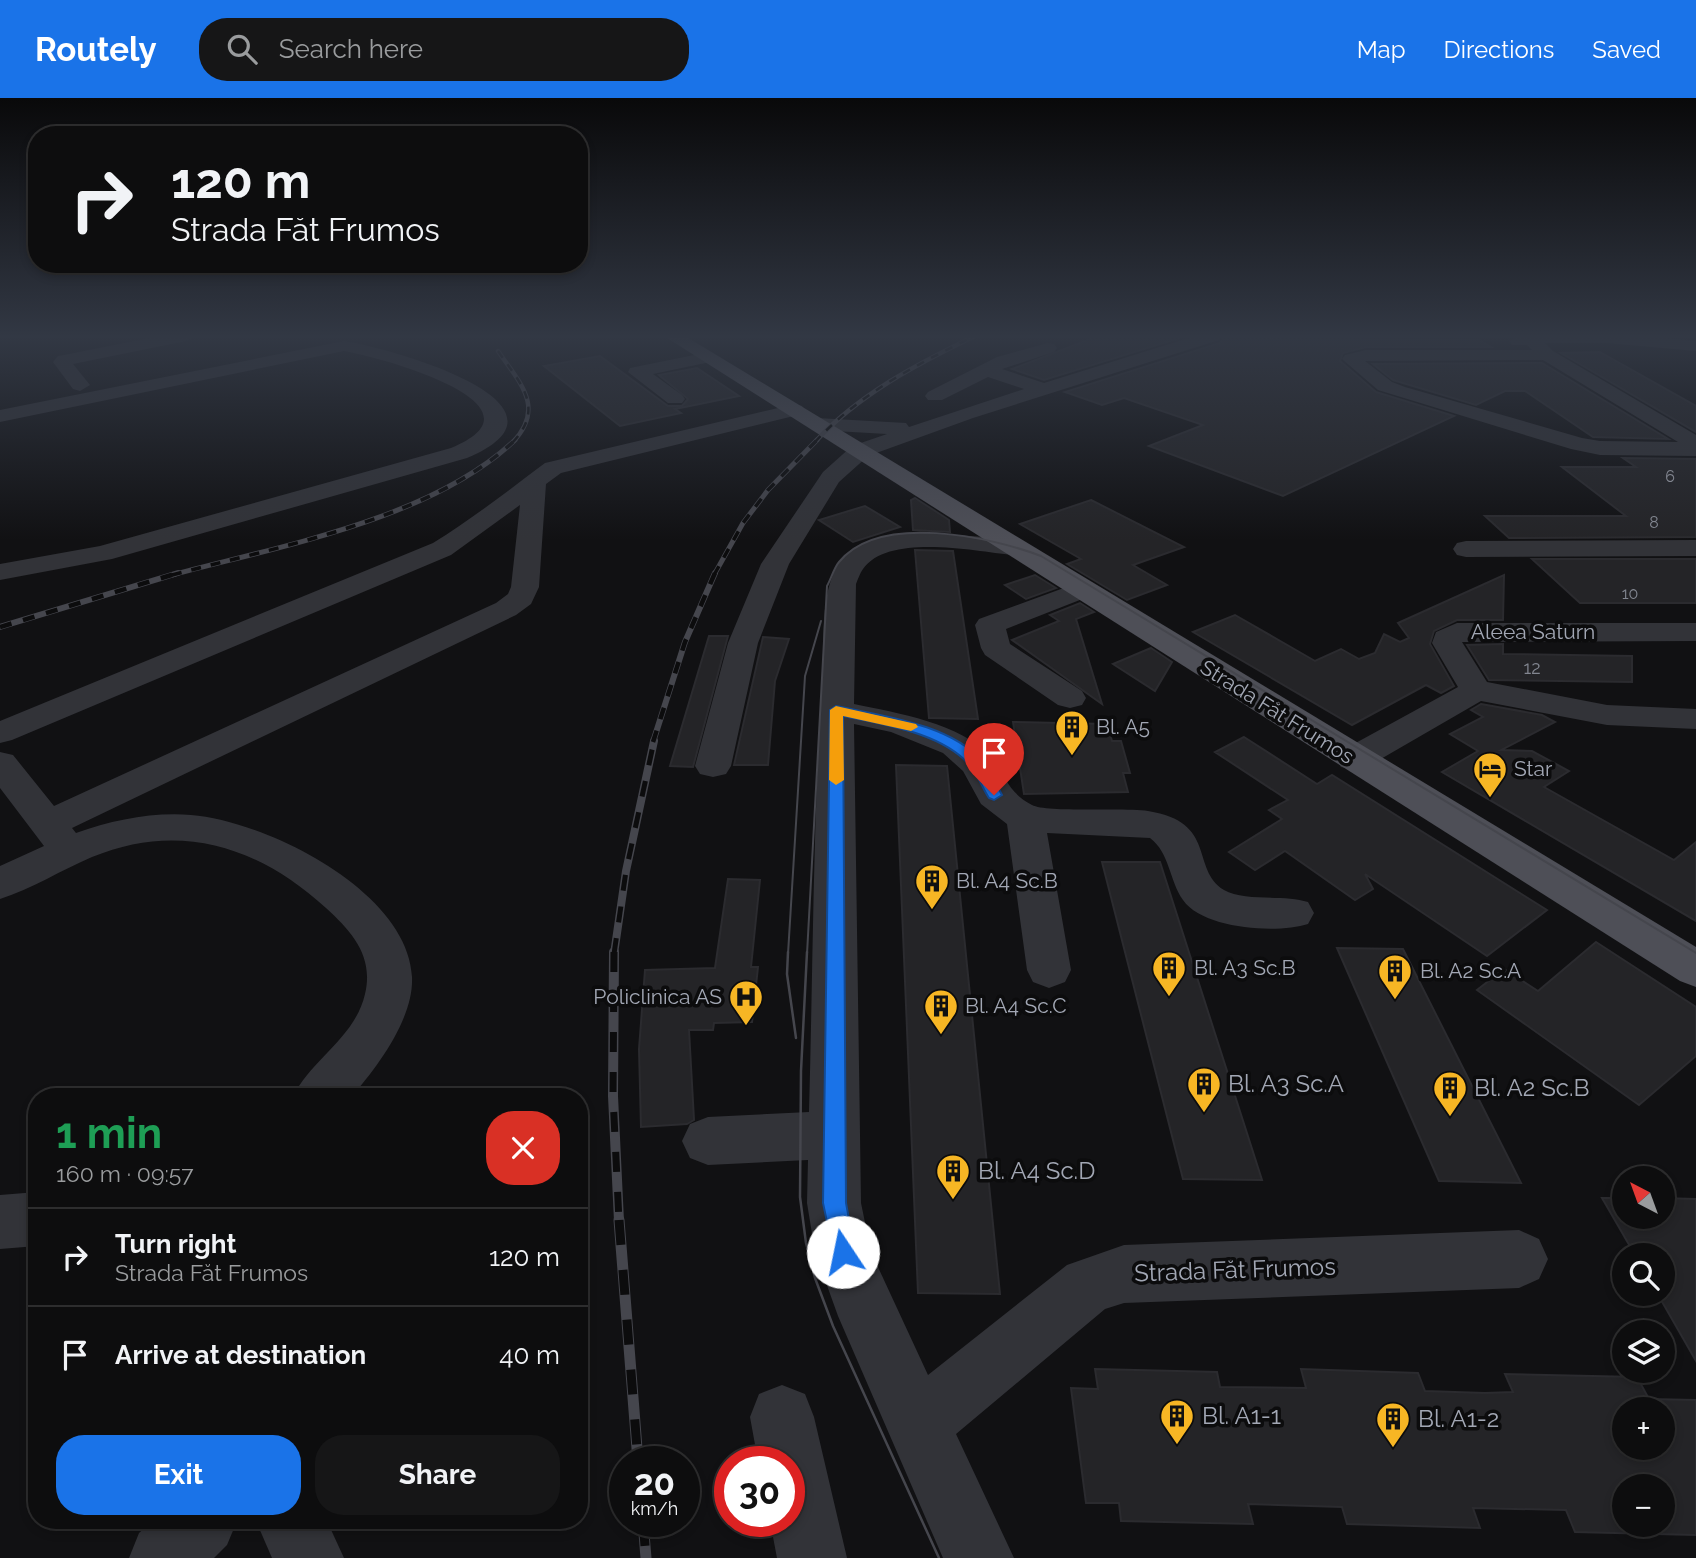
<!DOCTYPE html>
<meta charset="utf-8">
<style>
:root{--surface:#0d0d0e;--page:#161617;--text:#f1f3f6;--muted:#9a9c9e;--line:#2d2d2e;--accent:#1a73e8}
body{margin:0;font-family:Raleway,sans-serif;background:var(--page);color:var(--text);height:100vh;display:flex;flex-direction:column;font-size:26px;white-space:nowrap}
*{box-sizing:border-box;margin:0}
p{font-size:23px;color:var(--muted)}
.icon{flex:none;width:38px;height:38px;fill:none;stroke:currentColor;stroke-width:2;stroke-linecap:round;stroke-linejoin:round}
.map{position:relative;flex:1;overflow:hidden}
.details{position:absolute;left:28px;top:990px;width:560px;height:441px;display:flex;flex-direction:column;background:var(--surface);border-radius:28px;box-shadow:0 4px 10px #0003,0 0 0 2px var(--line)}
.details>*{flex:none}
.guide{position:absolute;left:28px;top:28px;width:560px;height:147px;border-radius:28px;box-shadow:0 4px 10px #0003,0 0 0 2px var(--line);background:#0d0d0e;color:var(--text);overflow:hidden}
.needle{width:46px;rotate:319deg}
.buttons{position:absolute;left:1612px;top:1068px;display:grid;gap:14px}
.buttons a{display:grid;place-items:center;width:63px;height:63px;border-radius:50%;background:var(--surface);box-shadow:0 4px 10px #0003,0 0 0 2px var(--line);font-size:35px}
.speed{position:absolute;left:609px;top:1348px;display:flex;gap:14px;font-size:35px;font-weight:700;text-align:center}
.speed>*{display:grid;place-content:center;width:91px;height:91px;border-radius:50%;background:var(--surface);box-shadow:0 4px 10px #0003,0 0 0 2px var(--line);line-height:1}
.speed small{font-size:18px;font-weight:400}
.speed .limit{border:10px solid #d22;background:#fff;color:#111}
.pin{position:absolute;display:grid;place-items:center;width:60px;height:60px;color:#fff;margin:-72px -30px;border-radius:50% 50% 50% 0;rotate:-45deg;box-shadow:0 0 7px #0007}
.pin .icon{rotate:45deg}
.me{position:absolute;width:77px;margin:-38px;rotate:349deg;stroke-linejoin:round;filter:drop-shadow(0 0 5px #0008)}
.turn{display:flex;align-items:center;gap:24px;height:147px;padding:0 28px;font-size:32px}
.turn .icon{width:91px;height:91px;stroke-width:2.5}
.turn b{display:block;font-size:49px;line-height:60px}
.round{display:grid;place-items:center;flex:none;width:74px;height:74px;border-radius:28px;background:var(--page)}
.summary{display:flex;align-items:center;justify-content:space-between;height:119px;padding:0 28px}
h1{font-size:42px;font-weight:700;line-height:52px;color:#1e9e55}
.button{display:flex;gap:14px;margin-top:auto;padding:14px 28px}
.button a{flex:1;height:80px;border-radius:28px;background:var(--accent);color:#fff;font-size:28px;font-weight:700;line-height:80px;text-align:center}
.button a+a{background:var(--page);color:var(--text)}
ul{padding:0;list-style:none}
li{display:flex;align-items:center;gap:21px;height:98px;padding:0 28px;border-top:2px solid var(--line)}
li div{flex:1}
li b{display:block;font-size:26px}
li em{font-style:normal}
header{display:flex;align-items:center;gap:42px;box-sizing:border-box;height:98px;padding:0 35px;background:var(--accent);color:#fff}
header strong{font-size:33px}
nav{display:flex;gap:38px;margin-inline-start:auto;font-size:24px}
.search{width:490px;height:63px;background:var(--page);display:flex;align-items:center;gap:18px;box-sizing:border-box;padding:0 24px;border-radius:28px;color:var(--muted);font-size:26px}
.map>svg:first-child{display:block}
.building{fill:#242427;stroke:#2b2b2f;stroke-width:2;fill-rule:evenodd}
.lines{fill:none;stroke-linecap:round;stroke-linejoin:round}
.minor{fill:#323338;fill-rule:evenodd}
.major{fill:#4e4f57;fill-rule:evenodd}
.tram-far1{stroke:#45464d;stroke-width:2}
.tram{stroke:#45464d;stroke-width:2.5}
.rail-far5-casing{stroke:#45464d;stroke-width:4.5}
.rail-far4-casing{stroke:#45464d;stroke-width:5}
.rail-far3-casing{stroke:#45464d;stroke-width:6}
.rail-far2-casing{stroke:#45464d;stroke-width:8}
.rail-far1-casing{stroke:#45464d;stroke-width:10}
.rail-casing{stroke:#45464d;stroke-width:11}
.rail-far5{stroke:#0c0c0d;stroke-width:2.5;stroke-dasharray:8;stroke-linecap:butt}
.rail-far4{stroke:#0c0c0d;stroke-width:3.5;stroke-dasharray:10;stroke-linecap:butt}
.rail-far3{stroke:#0c0c0d;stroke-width:4.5;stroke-dasharray:12;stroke-linecap:butt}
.rail-far2{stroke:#0c0c0d;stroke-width:5;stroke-dasharray:16;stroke-linecap:butt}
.rail-far1{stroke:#0c0c0d;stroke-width:7;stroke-dasharray:20;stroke-linecap:butt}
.rail{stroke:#0c0c0d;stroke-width:9;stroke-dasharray:25;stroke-linecap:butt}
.route{fill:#1a73e8;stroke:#114b97;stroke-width:2}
.slow{fill:#f59e0b}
.labels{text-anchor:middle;stroke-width:7;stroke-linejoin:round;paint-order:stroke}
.far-number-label{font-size:16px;fill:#828690}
.number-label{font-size:18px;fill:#828690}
.street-label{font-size:21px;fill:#a2a7b4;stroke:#0c0c0d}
.poi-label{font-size:21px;fill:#a2a7b4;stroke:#0c0c0d;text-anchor:start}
.near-poi-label{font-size:24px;fill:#a2a7b4;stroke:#0c0c0d;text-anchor:start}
.near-street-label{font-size:24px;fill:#a2a7b4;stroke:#0c0c0d}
</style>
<header>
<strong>Routely</strong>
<div class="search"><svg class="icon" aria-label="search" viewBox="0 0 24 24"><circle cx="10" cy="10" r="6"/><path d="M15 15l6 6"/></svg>Search here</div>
<nav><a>Map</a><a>Directions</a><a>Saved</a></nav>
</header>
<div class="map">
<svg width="1696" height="1460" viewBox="0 0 1696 1460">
<rect width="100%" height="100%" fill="#111113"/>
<g class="building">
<polygon points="1098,238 1186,238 1044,282 1012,271"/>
<polygon points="1225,238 1247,238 1248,241 1479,242 1491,249 1366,249 1343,255 1340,263 1376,294 1454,318 1283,398 1149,348 1203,327 1124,300 1102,307 1065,294 1220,245"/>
<polygon points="1600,254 1696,308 1696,334 1561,255"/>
<polygon points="600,258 668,308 682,308 688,301 659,277 697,270 739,298 675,311 681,315 620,328 544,268"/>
<polygon points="1542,265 1668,341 1593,339 1525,293 1505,293 1476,307 1393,282 1373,266"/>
<polygon points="1623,360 1696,361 1696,439 1509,440 1485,418 1626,418 1562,369 1636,369"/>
<polygon points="915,400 949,422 950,434 913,432 911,402"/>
<polygon points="1091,402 1184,449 1133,467 1167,487 1127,502 1067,466 1081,461 1020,426"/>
<polygon points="865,408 900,429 853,444 819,422"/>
<polygon points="915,452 953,453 978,621 929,620"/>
<polygon points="1532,461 1696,461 1696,505 1580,505"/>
<polygon points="1035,477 1056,490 1026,501 1005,487"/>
<polygon points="1504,477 1503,522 1457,522 1434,533 1430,546 1454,588 1441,595 1426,587 1352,627 1193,534 1235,517 1315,563 1341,551 1359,561 1375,555 1384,536 1400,544 1409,540 1398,525"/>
<polygon points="1080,505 1094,514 1076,521 1102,606 1012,542 1059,523 1050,517"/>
<polygon points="709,538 728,538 693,669 670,668"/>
<polygon points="763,539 789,541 775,583 768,667 734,667"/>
<polygon points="1503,546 1503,556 1632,558 1632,584 1489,582 1467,547"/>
<polygon points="1151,550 1172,564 1155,593 1113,566"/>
<polygon points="1481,606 1542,617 1555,624 1501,652 1532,653 1569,673 1544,689 1674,762 1696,744 1696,823 1442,674 1478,653 1450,636 1483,619 1471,612"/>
<polygon points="1013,624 1107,626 1112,643 1121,643 1130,675 1123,675 1128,694 1024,696"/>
<polygon points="1244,639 1317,686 1332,677 1547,812 1487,858 1365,776 1373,791 1355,802 1285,753 1255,772 1229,754 1282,721 1269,712 1288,702 1215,654"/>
<polygon points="896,667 947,668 1000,1196 918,1195"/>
<polygon points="1102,764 1160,764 1262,1082 1183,1081"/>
<polygon points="728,781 760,782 751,869 758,869 752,924 714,925 713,932 689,932 694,1022 687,1026 641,1029 639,951 645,872 715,870"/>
<polygon points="1596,844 1696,909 1696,958 1639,1007 1477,892 1504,871 1538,893"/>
<polygon points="1337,850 1403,851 1521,1085 1439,1083"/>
<polygon points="1602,1100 1624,1100 1624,1118 1662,1118 1662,1100 1696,1101 1696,1263 1657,1195 1662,1195 1662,1157 1635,1157"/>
<path d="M 1095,1271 L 1217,1274 L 1220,1289 L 1306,1290 L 1301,1271 L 1418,1275 L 1425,1293 L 1485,1295 L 1513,1294 L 1505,1276 L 1637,1279 L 1649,1301 L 1696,1302 L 1696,1437 L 1575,1434 L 1566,1412 L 1473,1410 L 1480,1430 L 1347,1426 L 1342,1409 L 1248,1406 L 1253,1426 L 1121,1423 L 1119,1405 L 1086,1405 L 1071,1290 L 1098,1291 ZM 1624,1311 L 1662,1311 L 1662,1349 L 1624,1349 ZM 1624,1388 L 1662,1388 L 1662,1426 L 1624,1426 Z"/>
</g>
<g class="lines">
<g class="minor">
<polygon points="159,238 195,238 186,243 73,266 90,287 80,293 73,291 53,264 58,258 64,257"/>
<polygon points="1195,238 1222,238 1219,242 973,320 868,358 839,384 789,466 758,545 731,668 726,676 713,679 700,676 695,668 728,545 761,466 823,374 852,348 887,336 817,332 810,330 806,326 810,322 817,320 906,325 909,329 1024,291 988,279 942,302 928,302 925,298 928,294 997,259 1048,245 1054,246 1057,250 1054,254 1002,271 1044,285"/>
<path d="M 1517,238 L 1645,238 L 1696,243 L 1696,253 L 1607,245 L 1545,245 L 1553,253 L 1696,337 L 1696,358 L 1600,357 L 1571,351 L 1378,292 L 1342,261 L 1345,257 L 1366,252 L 1532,252 L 1527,247 L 1512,247 L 1509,243 ZM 1543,262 L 1678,344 L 1600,343 L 1582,340 L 1405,289 L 1392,284 L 1365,263 Z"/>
<path d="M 344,243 C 386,249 594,306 467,360 L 112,461 L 0,482 L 0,466 L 100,448 L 451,350 C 556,307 380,259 344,253 L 0,324 L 0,312 Z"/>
<polygon points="709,254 718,259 715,263 653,276 682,297 685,301 682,305 668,305 628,274 630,270"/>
<path d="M 795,306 L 802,308 L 805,312 L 802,316 L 561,375 L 546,386 L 539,489 L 531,506 L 516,517 L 72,730 L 76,735 C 113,722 152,714 191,717 C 266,723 408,793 412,879 C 414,920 377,970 351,999 L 293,999 C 311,961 355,940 365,896 C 374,858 352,834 326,810 C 258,748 179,723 92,759 C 61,772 32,791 0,801 L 0,768 L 44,748 L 0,690 L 0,654 L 13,657 L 54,708 L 496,505 L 508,496 L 511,489 L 520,407 L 451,457 L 12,642 L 0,645 L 0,623 L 433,445 C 472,421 509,392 545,365 Z"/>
<path d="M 915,434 L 1012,441 L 1021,443 L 1025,449 L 1021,455 L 1012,457 C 975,453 888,435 863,471 C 860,475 858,481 856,486 L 854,606 C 897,615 961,625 991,659 C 1007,678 1006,693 1032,707 C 1047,715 1125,709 1148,713 C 1218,724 1190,771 1224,792 C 1244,804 1284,796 1308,804 L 1314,815 L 1308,826 C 1277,836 1203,831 1183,802 C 1169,782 1170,755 1150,740 L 1047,735 L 1071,872 L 1065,884 L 1049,890 L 1033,884 L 1027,872 L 1007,726 L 981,706 L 963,673 L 943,655 L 891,634 L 854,626 L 861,1105 L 871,1154 L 928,1277 L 1067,1167 L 1124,1147 L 1519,1132 L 1539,1141 L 1548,1161 L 1539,1181 L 1519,1190 L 1124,1205 L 1105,1211 L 956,1336 L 1014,1460 L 943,1460 L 838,1218 L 815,1154 L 807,1105 L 808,1062 L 708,1067 L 690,1060 L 682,1043 L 690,1026 L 708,1019 L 809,1014 C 813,870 813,724 822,579 C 825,543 819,497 839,465 C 853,441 889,437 915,434 Z"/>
<polygon points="1696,442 1696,458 1466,459 1457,457 1453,451 1457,445 1466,443"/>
<polygon points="1080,484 1090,486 1094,492 1090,498 1006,531 1010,546 1082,593 1086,600 1082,607 1070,610 1058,607 985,557 981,550 975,527 979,521"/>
<polygon points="1457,525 1696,525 1696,543 1462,544 1487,584 1607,607 1696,611 1696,631 1607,627 1481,603 1367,669 1354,672 1341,669 1336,661 1341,653 1458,589 1432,545 1436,534"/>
<polygon points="37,1094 37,1148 0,1151 0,1097"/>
<polygon points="782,1287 805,1296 814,1319 847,1460 777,1460 770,1423 789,1423 789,1363 758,1363 750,1319 759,1296"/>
<polygon points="153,1423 237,1423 227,1447 214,1460 129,1460 139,1435"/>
<polygon points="256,1423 327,1423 344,1460 272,1460"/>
</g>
<polygon class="major" points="664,238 685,238 1696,849 1696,889 1680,883"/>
<g class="tram-far1">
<polyline points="788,856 805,578 821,523"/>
<path d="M 807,856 L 827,488 C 831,481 834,470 839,464 C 879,414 991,439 1041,458 L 1696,855"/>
</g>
<g class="tram">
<polyline points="788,854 787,876 796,940"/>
<polyline points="807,854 801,973 800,1099 806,1145 815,1180 833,1228 939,1460"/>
</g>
<g class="rail-far5-casing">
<g id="rail-far5">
<path d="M 498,253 C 519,284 546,309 513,344"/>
<path d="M 815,344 C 859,296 917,266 975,238"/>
</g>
</g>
<g class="rail-far4-casing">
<g id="rail-far4">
<path d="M 172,477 C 280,448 432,421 515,342"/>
<polyline points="714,477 743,425 768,392 817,342"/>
</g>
</g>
<g class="rail-far3-casing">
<g id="rail-far3">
<polyline points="0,529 178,475"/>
<polyline points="653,644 685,544 715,475"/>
</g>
</g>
<g class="rail-far2-casing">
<polyline id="rail-far2" points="614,856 626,773 654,643"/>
</g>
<g class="rail-far1-casing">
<polyline id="rail-far1" points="614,854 613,998 619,1123"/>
</g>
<g class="rail-casing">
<g id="rail">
<polyline points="619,1122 638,1363"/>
<polyline points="643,1423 646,1460"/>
</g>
</g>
<use href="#rail-far5" class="rail-far5"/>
<use href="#rail-far4" class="rail-far4"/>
<use href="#rail-far3" class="rail-far3"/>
<use href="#rail-far2" class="rail-far2"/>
<use href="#rail-far1" class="rail-far1"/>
<use href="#rail" class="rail"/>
</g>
<linearGradient id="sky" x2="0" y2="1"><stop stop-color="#09090a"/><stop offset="0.54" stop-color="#323844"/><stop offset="1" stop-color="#323844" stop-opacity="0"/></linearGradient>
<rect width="1696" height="442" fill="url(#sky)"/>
<path class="route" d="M 836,608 C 882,618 951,626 983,664 C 991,673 996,686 1002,697 L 994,702 L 989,700 C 983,691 979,680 973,672 C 949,636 883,626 843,618 L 846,1105 L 855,1154 L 851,1162 L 843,1166 L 835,1162 L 823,1105 L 830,612 Z"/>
<polygon class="slow" points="836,608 916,626 918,629 911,633 843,618 844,682 836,687 829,682 830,612"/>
<defs>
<g id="building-pin" transform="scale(1.75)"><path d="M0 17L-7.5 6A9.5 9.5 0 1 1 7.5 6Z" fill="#f7b624" stroke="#0c0c0d"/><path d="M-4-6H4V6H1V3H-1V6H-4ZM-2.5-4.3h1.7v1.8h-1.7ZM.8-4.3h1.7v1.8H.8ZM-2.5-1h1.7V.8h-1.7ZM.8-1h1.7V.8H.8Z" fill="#111"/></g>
<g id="hotel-pin" transform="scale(1.75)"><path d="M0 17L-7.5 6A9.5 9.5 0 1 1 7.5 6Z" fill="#f7b624" stroke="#0c0c0d"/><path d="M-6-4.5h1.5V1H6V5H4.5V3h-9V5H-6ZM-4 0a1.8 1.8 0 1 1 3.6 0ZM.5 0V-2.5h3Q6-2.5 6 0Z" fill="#111"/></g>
<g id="hospital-pin" transform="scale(1.75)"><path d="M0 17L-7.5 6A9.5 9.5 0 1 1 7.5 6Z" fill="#f7b624" stroke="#0c0c0d"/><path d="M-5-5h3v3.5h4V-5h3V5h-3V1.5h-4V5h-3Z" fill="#111"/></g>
</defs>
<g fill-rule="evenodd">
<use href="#building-pin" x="1072" y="629"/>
<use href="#hotel-pin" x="1490" y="671"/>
<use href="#building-pin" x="932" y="783"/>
<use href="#building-pin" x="1169" y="870"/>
<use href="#building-pin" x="1395" y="873"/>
<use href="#hospital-pin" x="746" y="899"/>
<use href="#building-pin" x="941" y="908"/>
<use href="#building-pin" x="1204" y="986"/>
<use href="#building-pin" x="1450" y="990"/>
<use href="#building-pin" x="953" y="1073"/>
<use href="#building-pin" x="1177" y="1318"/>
<use href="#building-pin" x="1393" y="1321"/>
</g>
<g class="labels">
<g class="far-number-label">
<text x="1670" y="384">6</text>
<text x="1654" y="430">8</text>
<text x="1630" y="501">10</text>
</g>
<g class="number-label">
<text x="1532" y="576">12</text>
</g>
<g class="street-label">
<text x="1533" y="541">Aleea Saturn</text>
<text transform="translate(1277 614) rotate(32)" y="7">Strada Făt Frumos</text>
</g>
<g class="poi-label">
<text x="1096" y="636">Bl. A5</text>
<text x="1514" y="678">Star</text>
<text x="956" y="790">Bl. A4 Sc.B</text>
<text x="1194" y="877">Bl. A3 Sc.B</text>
<text x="1420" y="880">Bl. A2 Sc.A</text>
<text x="722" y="906" text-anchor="end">Policlinica AS</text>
<text x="965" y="915">Bl. A4 Sc.C</text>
</g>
<g class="near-poi-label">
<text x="1228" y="994">Bl. A3 Sc.A</text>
<text x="1474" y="998">Bl. A2 Sc.B</text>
<text x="978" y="1081">Bl. A4 Sc.D</text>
<text x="1202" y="1326">Bl. A1-1</text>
<text x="1418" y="1329">Bl. A1-2</text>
</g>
<g class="near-street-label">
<text transform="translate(1235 1172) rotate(-2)" y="8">Strada Făt Frumos</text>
</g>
</g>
</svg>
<div class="buttons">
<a><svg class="needle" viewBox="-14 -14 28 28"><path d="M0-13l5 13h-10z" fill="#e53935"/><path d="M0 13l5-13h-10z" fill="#9a9c9e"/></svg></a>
<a><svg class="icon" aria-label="search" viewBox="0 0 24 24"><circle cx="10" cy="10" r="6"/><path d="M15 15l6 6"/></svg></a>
<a><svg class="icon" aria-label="layers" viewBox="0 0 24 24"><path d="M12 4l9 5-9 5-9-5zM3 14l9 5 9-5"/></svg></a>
<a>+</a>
<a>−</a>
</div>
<div class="speed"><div>20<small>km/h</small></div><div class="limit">30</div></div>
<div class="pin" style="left:994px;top:697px;background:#d93025"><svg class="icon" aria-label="arrive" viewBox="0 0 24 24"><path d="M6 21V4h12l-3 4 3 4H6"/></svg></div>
<svg class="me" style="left:843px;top:1154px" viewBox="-20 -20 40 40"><circle r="19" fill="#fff"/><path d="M0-13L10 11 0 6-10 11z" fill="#1a73e8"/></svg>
<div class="guide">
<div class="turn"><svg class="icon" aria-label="right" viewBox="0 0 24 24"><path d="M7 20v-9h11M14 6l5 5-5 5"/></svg><div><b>120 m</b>Strada Făt Frumos</div></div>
</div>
<section class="details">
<div class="summary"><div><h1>1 min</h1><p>160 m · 09:57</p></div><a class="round" style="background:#d93025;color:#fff"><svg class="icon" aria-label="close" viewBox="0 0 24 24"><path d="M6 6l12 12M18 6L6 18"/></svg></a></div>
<ul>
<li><svg class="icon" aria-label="right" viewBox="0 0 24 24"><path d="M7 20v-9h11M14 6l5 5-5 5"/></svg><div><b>Turn right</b><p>Strada Făt Frumos</p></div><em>120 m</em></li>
<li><svg class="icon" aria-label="arrive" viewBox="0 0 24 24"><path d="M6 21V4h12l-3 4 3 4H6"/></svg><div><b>Arrive at destination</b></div><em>40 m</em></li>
</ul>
<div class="button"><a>Exit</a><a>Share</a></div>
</section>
</div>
